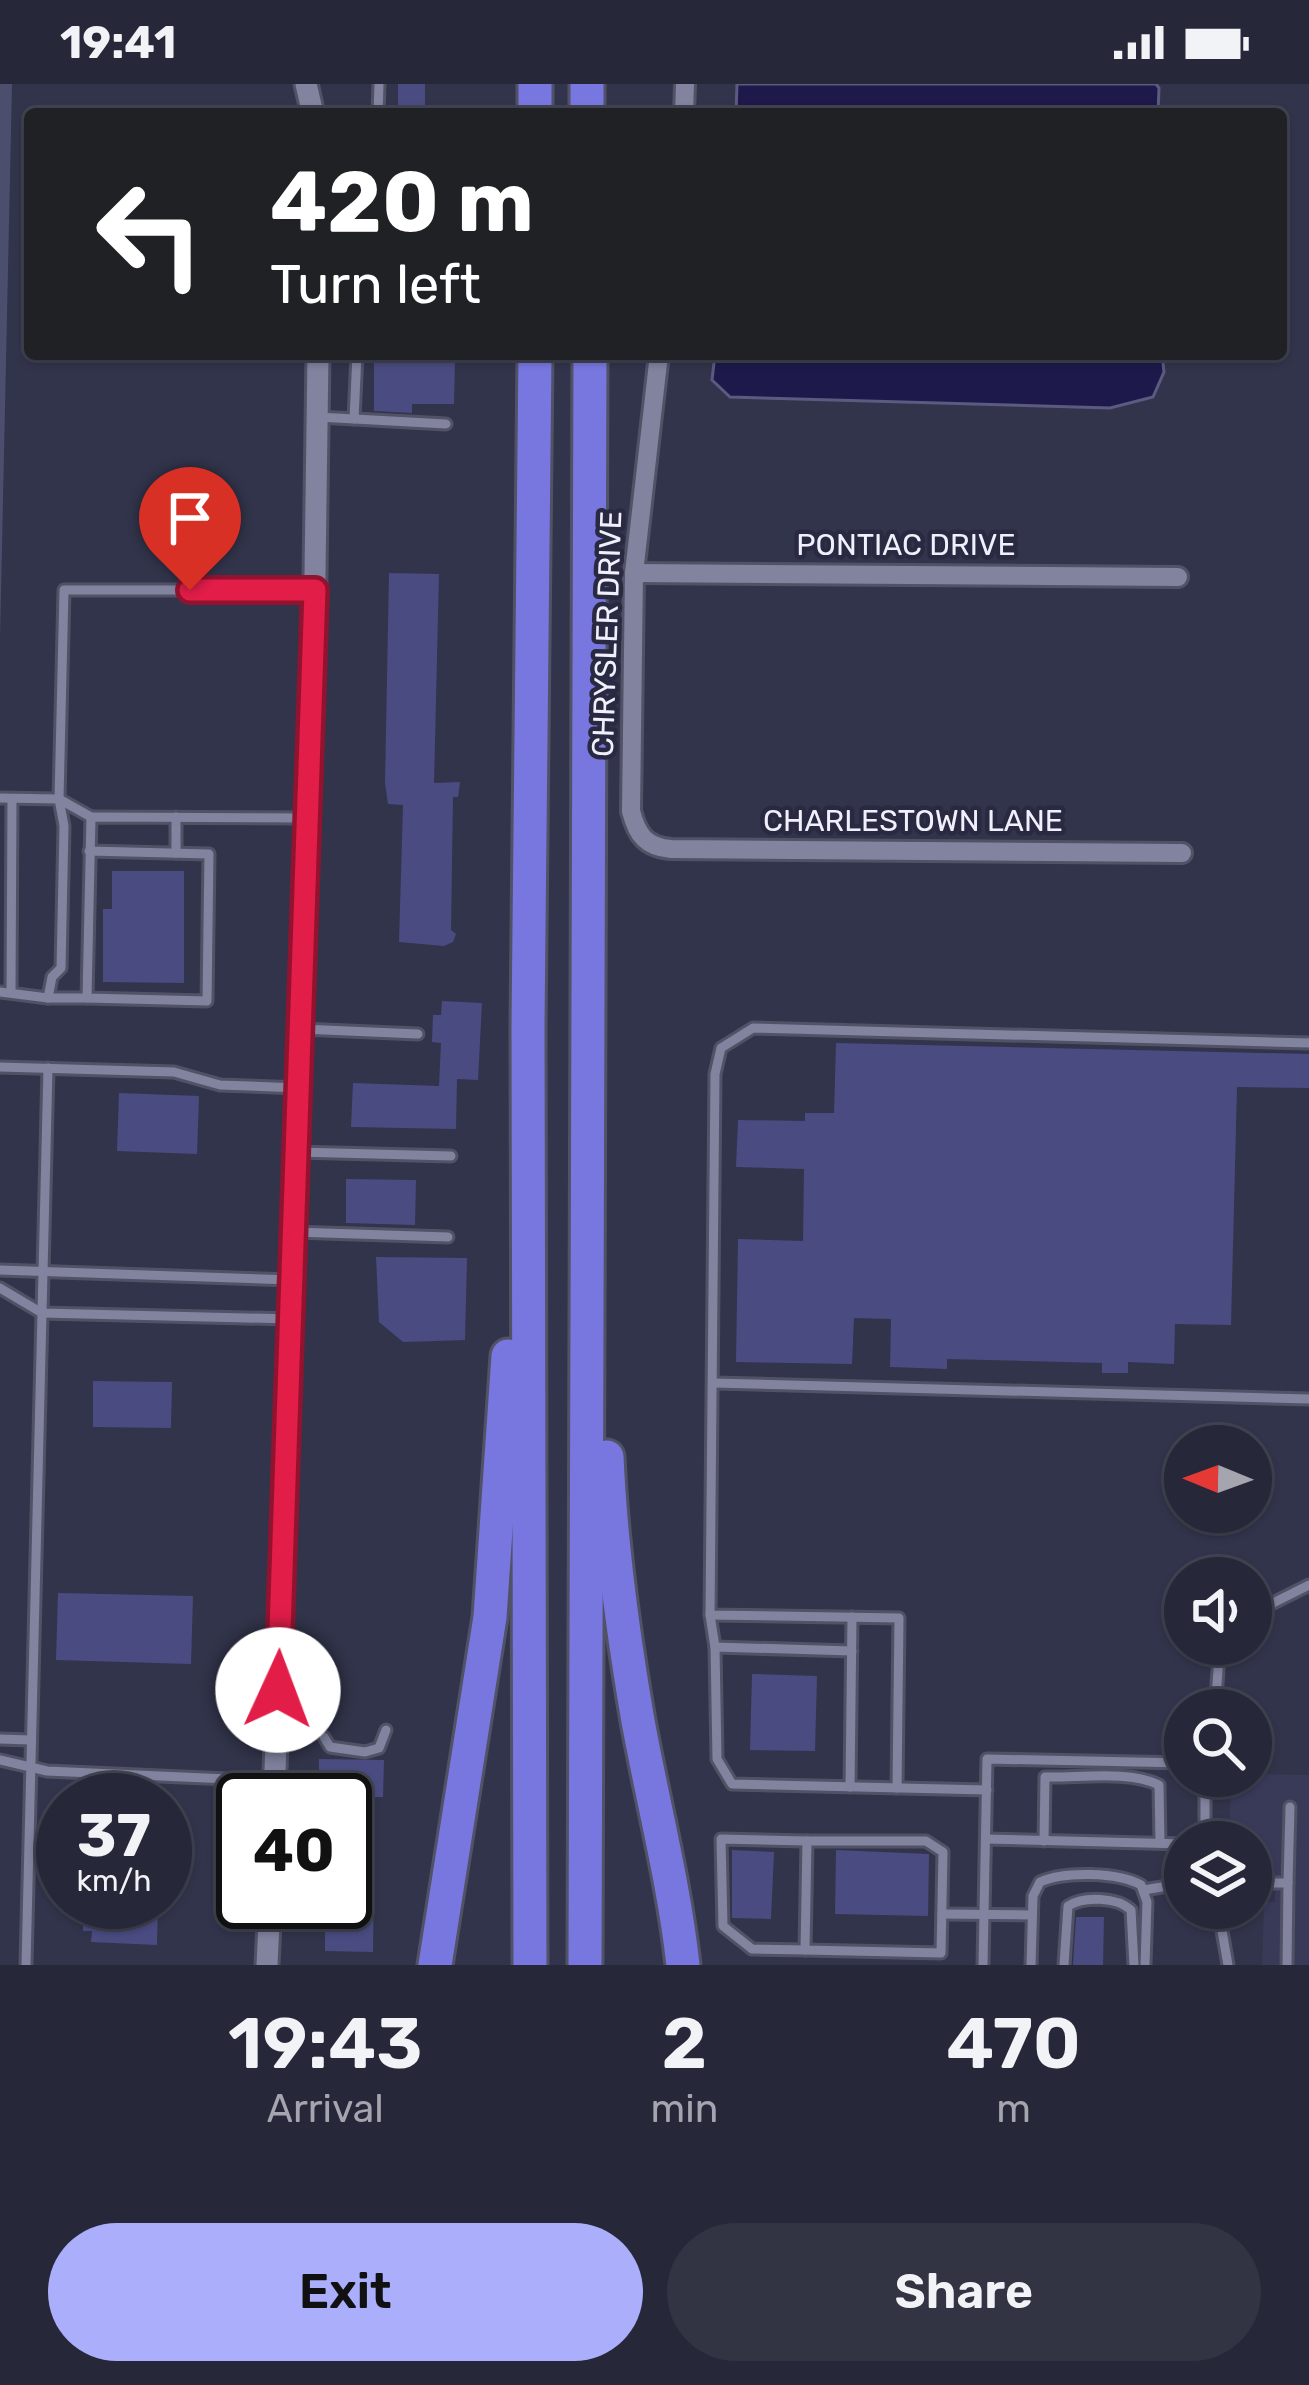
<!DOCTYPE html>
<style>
:root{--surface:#262738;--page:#323343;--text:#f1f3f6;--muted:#a4a5ae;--line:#424453;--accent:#abaffb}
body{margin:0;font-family:Rubik,sans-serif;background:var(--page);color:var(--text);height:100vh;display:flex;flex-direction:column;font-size:45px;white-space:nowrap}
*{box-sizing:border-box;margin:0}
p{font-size:39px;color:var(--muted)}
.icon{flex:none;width:66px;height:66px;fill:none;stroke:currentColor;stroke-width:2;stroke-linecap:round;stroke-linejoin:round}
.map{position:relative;height:1881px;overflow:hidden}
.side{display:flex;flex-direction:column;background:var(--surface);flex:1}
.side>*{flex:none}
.banner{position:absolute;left:24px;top:24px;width:1263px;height:252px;border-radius:12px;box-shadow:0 3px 9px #0004,0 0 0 3px var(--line);background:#202124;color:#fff;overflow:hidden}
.needle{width:78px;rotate:271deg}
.fabs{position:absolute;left:1164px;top:1341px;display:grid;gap:24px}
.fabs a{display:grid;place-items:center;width:108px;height:108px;border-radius:50%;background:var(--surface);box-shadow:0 3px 9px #0004,0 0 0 3px var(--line);font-size:60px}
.speed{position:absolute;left:36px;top:1689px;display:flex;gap:24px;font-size:60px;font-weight:700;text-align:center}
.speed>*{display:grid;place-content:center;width:156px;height:156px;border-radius:50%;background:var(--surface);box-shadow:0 3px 9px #0004,0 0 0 3px var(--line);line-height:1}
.speed small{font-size:30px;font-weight:400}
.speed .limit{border:6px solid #111;border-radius:18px;background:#fff;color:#111}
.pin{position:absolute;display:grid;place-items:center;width:102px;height:102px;color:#fff;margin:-123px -51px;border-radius:50% 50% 50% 0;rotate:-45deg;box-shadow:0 0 12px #0007}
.pin .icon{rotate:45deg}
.me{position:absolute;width:132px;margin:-66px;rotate:2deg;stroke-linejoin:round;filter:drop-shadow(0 0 9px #0008)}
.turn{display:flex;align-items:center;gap:42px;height:252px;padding:0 48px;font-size:54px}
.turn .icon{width:156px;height:156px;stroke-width:2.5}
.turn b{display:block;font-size:84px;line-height:102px}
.eta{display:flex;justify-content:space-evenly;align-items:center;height:204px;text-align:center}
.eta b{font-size:72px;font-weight:600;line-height:84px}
.primary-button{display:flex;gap:24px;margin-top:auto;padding:24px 48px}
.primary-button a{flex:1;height:138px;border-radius:72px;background:var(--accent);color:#111;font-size:48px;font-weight:600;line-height:138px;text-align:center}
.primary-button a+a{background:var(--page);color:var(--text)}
.status{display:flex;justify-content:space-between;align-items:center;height:84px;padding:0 60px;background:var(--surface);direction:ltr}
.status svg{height:33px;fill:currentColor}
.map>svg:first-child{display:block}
.built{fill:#383a58}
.green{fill:#4c4e6e}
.water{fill:#1d1a4b;stroke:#5c5a80;stroke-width:3}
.building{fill:#4a4b81}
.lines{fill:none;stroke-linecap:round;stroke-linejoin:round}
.service-casing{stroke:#515266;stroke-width:15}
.minor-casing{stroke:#515266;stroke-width:24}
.tertiary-casing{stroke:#515266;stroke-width:27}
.motorway-casing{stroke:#515266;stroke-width:39}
.service{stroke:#81839f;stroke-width:9}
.minor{stroke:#81839f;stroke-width:18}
.tertiary{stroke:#81839f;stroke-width:21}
.motorway{stroke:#7877e0;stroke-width:33}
.route-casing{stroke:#92132f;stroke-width:30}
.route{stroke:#e11d48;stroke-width:21}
.labels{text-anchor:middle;stroke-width:9;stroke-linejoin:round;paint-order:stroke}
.street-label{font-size:30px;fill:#eff0fc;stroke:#292a41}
</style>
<div class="status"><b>19:41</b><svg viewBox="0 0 49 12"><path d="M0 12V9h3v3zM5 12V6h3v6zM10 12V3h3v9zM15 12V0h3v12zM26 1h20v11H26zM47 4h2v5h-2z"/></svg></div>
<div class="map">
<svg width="1309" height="1881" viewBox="0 0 1309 1881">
<rect width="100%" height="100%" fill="#32344b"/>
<polygon class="built" points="1251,1690 1309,1691 1309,1881 1262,1881 1264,1818 1275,1818 1275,1782 1251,1780 1251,1758 1229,1757 1231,1692"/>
<polygon class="green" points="0,0 12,0 0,555"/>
<g class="water">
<polygon points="737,0 1156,0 1159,4 1158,30 736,30"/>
<polygon points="715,270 1162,270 1164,288 1153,313 1110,324 730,313 712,296"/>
</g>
<g class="building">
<rect x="398" y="0" width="27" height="30"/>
<polygon points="374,270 447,270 447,274 455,274 454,320 412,320 412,329 374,327"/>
<polygon points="389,489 439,490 434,699 460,698 458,713 453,713 451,846 456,850 453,858 444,862 399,858 403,721 388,720 385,699"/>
<polygon points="112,787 184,787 184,899 103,898 103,825 112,825"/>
<polygon points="442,917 482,919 478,996 457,995 456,1045 351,1043 353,999 439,1002 441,959 432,958 433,931 441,931"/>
<polygon points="836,959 1309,970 1309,1004 1237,1003 1231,1241 1175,1240 1174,1280 1128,1278 1128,1289 1102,1289 1102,1279 947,1275 947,1285 890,1283 891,1235 854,1234 852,1280 736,1278 738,1155 803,1157 804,1085 736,1083 738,1036 805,1037 805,1029 834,1029"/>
<polygon points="119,1009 199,1012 197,1070 117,1067"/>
<polygon points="346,1095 416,1096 415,1141 346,1139"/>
<polygon points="376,1173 467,1174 465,1256 403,1258 379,1238"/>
<polygon points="93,1297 172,1298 171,1344 93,1343"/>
<polygon points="58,1509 193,1512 191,1580 56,1576"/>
<polygon points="752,1590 817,1592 815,1667 750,1666"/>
<polygon points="319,1675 384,1676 383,1713 375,1713 373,1868 325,1867 325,1818 345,1818 345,1716 327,1716 327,1704 319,1704"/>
<polygon points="732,1766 774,1768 771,1835 732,1834"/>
<polygon points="836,1766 929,1770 928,1832 835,1830"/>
<polygon points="93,1818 158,1818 157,1861 91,1858 92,1847 83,1847 83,1826 92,1826"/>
<polygon points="1076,1833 1104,1833 1103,1881 1073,1881"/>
</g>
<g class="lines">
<g class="service-casing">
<g id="service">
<polyline points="378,30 379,0"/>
<polyline points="318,333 446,340"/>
<polyline points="354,335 357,270"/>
<polyline points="0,714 59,715 91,733"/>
<polyline points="89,767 209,770 207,917 87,914 91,733 309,734"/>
<polyline points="176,769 176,733"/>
<polyline points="0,908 48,914 52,893 61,884 64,742 59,715 64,506 311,506"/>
<polyline points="11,908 12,715"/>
<polyline points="48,914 87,914"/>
<polyline points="301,945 418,950"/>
<polyline points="0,983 174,988 220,1001 299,1004"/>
<polyline points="297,1068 451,1072"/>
<polyline points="294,1148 448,1153"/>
<polyline points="0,1186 292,1196"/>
<polyline points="0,1204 42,1229 291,1235"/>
<polyline points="714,1299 1309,1315"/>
<polyline points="1251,1530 1309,1501"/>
<polyline points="710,1531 715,1563"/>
<polyline points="852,1567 715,1563 717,1675 732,1700 987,1706"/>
<polyline points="1215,1626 1220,1560"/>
<polyline points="324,1653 330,1663 365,1668 379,1664 386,1646"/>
<polyline points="0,1655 30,1656"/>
<polyline points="0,1676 47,1687 274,1697"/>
<polyline points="850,1703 852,1533"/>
<polyline points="897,1704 899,1534 710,1531 715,990 721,964 753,944 1309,959"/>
<polyline points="986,1755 1185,1760"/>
<polygon points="807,1757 926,1757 943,1768 941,1869 805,1866"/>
<path d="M 1044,1757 L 1045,1693 C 1079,1694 1129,1686 1159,1701 L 1160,1759"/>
<polyline points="1205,1758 1205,1692"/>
<polyline points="1251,1799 1288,1799 1287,1881"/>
<polyline points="1288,1799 1290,1723"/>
<polyline points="1144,1806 1185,1799"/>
<polyline points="1218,1824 1228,1881"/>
<polyline points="942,1830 1032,1831"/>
<polyline points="805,1866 752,1865 723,1842 721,1755 807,1757"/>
<polyline points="26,1881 48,984"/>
<polyline points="983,1881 987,1675 1185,1679"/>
<path d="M 1031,1881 L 1033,1812 L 1040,1798 C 1064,1787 1118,1788 1141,1801 L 1147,1818 L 1145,1881"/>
<path d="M 1064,1881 L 1068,1822 C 1084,1812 1117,1813 1131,1826 L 1134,1881"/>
</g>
</g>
<g class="minor-casing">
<g id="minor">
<polyline points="684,30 685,0"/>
<path d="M 659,270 L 634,489 L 631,727 C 637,751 646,763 671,765 L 1182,769"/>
<polyline points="634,489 1178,493"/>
</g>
</g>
<g class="tertiary-casing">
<g id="tertiary">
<polyline points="306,0 313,30"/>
<polyline points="274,1716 314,563 318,270"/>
<polyline points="267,1881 270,1818"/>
</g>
</g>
<g class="motorway-casing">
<g id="motorway">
<polyline points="587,0 587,30"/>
<polyline points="535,30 535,0"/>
<path d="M 607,1373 C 611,1461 623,1550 638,1637 C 653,1719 674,1799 683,1881"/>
<polyline points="435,1881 490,1533 508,1272"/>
<polyline points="530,1881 528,941 535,270"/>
<polyline points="585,1881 590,270"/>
</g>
</g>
<use href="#service" class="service"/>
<use href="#minor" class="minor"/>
<use href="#tertiary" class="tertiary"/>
<use href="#motorway" class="motorway"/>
</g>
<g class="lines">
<g class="route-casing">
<polyline id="route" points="190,506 315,506 278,1606"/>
</g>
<use href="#route" class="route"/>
</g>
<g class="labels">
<g class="street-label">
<text x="906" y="471">PONTIAC DRIVE</text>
<text transform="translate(607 550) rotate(-88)" y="10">CHRYSLER DRIVE</text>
<text x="913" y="747">CHARLESTOWN LANE</text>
</g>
</g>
</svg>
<div class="fabs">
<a><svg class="needle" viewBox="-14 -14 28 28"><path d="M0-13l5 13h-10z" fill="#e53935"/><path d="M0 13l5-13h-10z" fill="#a4a5ae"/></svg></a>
<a><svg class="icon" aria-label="sound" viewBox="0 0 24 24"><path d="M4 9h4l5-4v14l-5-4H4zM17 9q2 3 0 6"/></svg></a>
<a><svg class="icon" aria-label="search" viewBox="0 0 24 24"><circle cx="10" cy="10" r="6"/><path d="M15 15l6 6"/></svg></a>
<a><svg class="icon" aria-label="layers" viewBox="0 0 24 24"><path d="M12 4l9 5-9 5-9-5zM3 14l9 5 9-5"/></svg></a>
</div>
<div class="speed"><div>37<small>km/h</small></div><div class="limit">40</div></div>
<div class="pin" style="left:190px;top:506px;background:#d93025"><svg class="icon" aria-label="arrive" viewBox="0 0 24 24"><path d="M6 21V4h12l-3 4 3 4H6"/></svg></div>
<svg class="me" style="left:278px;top:1606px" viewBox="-20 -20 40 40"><circle r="19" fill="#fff"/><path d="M0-13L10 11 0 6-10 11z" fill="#e11d48"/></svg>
<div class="banner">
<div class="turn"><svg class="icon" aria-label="left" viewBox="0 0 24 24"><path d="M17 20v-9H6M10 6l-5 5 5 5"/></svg><div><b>420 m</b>Turn left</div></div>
</div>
</div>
<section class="side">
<div class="eta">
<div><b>19:43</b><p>Arrival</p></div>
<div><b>2</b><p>min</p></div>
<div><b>470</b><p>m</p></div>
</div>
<div class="primary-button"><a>Exit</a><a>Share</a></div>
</section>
